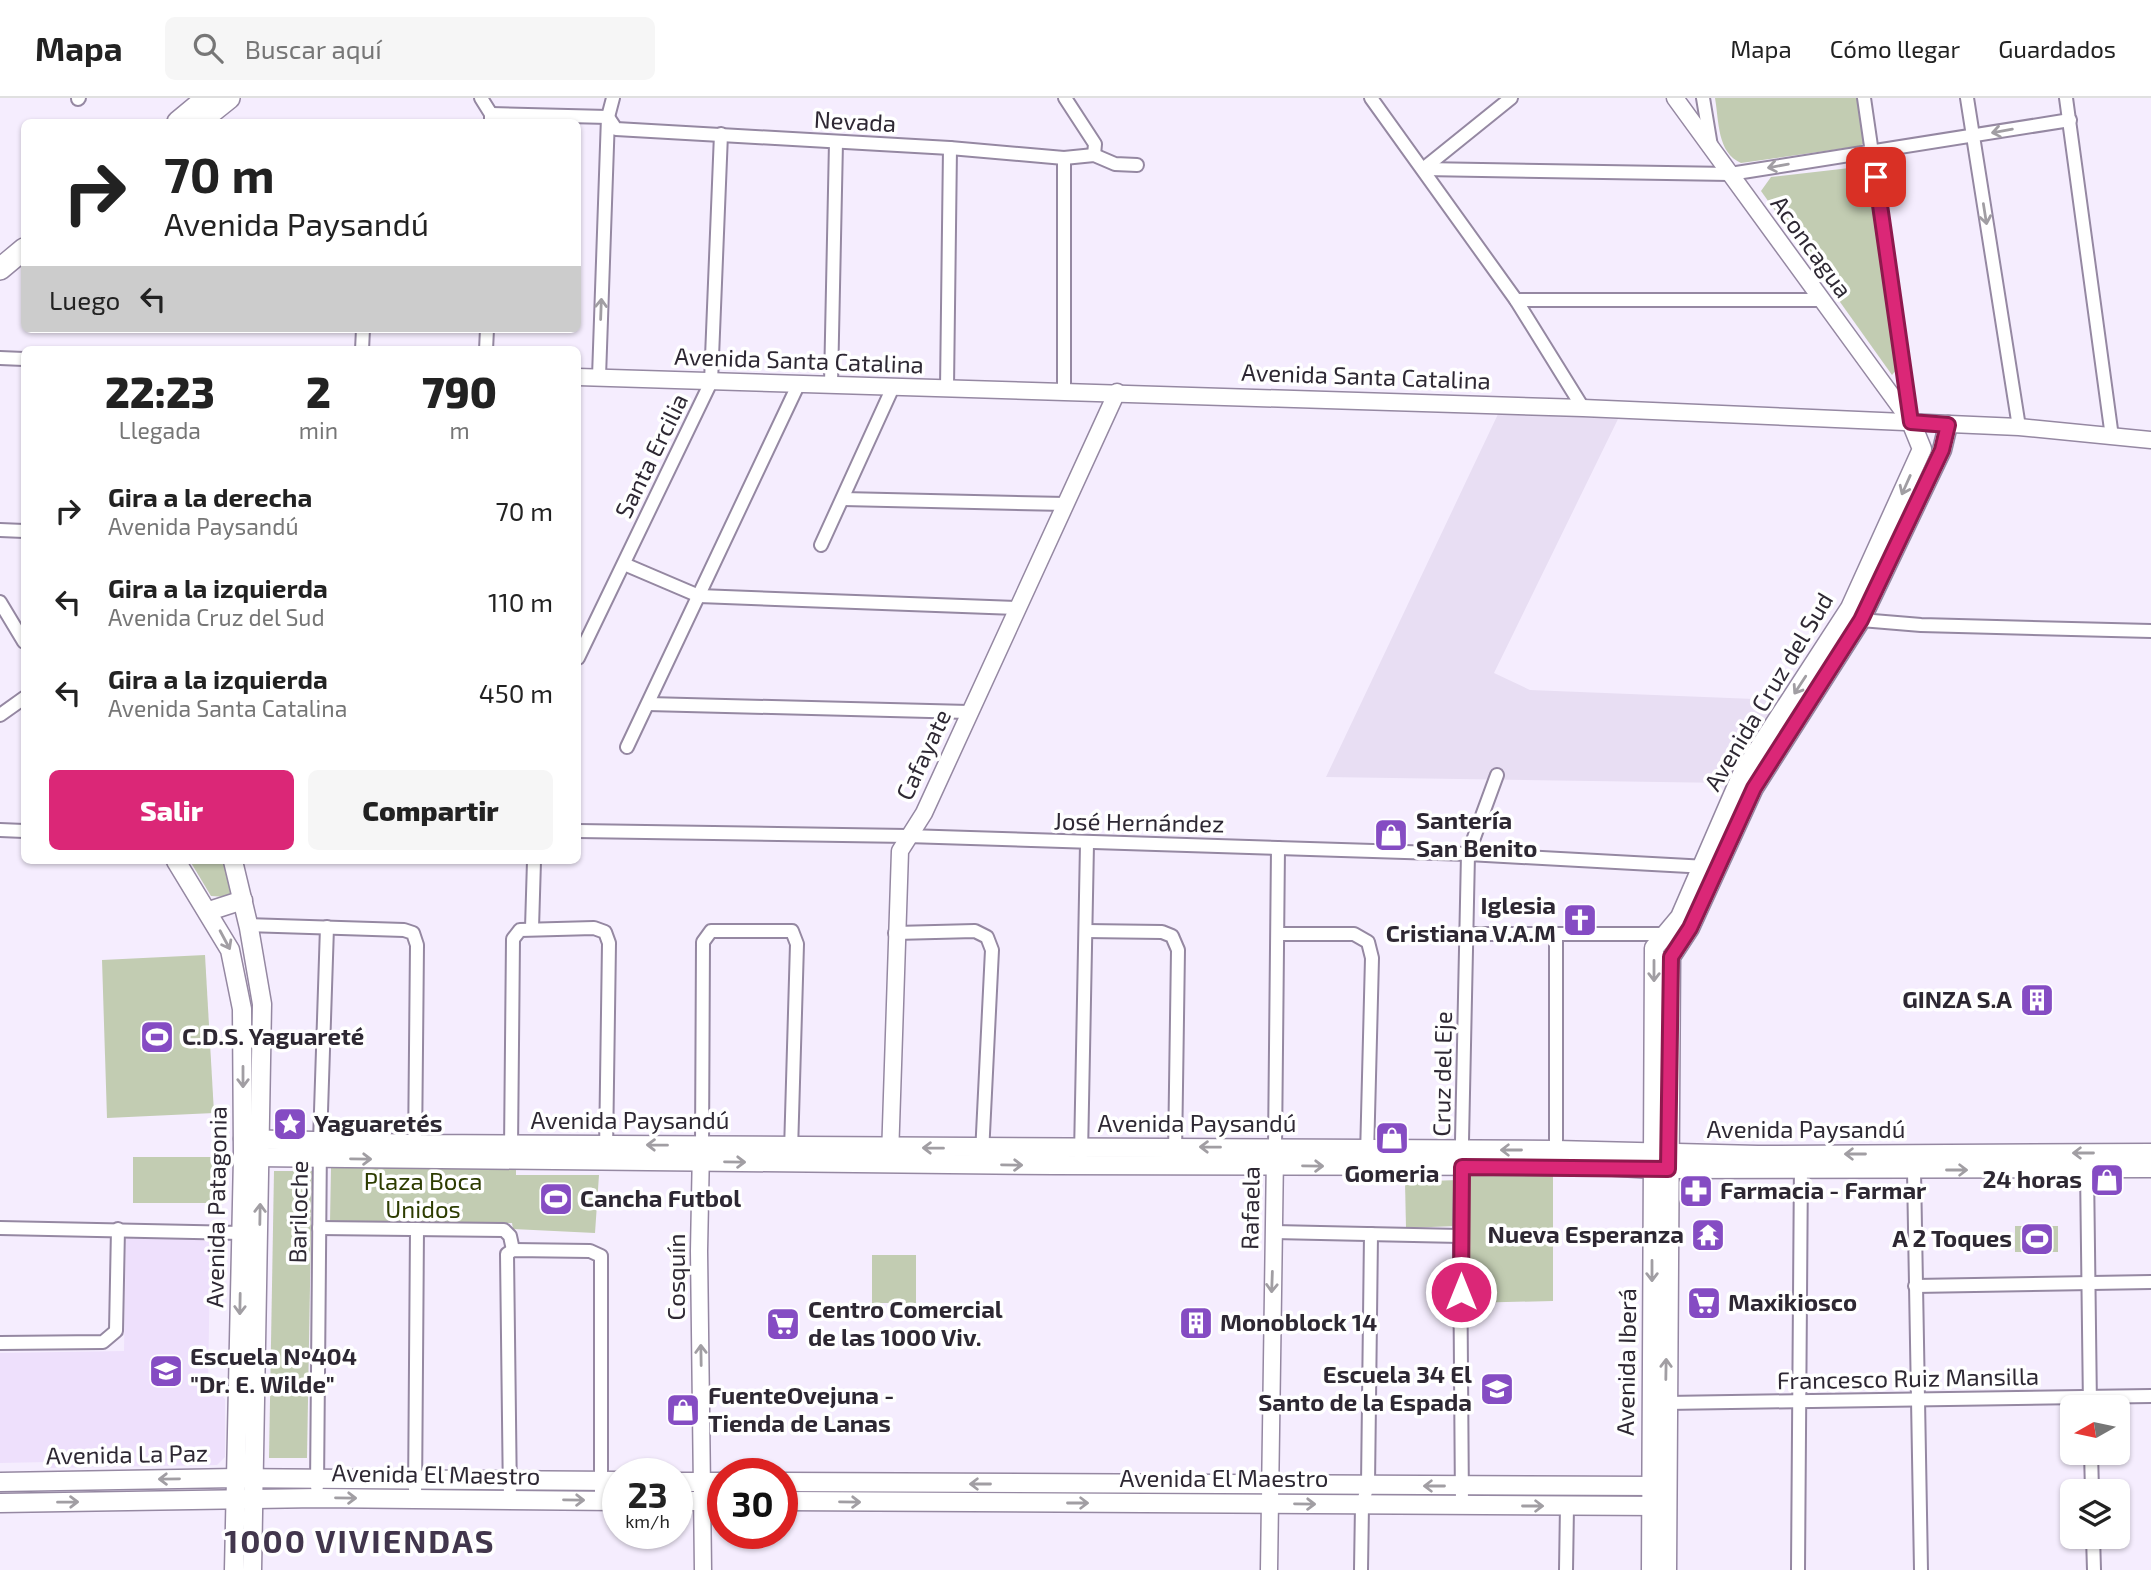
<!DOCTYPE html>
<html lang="es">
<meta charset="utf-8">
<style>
:root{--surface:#fff;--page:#f6f6f6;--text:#222;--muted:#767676;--line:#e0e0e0;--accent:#db2777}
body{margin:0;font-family:"Exo 2",sans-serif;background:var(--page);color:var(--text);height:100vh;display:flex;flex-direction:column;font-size:26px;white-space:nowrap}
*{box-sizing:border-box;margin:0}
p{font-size:23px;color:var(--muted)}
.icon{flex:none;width:38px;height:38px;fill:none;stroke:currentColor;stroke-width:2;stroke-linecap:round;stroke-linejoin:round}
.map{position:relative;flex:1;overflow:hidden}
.side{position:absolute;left:21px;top:248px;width:560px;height:518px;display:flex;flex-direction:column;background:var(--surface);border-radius:10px;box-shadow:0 2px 5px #0004}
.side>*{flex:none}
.banner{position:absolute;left:21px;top:21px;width:560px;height:214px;border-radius:10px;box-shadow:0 2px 5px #0004;background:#fff;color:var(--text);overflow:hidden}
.needle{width:46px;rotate:261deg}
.tools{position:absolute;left:2060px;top:1297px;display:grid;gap:14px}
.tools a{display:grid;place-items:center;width:70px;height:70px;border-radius:10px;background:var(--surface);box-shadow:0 2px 5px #0004;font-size:35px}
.speed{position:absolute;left:602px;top:1360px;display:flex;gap:14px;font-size:35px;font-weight:700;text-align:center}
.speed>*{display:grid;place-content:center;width:91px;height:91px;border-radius:50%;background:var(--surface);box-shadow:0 2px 5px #0004;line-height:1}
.speed small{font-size:18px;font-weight:400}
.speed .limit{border:10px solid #d22;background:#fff;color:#111}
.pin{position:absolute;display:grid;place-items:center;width:60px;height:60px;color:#fff;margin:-30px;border-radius:14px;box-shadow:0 4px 10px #0006}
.me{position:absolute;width:77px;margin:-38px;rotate:0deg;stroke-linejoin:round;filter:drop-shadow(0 0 5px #0008)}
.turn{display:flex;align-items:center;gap:24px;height:147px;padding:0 28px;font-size:32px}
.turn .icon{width:91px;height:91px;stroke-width:2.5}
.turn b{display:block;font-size:49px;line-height:60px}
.then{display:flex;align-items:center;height:66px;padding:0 28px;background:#0003;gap:14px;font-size:26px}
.eta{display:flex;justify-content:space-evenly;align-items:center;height:119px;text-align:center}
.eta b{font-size:42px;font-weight:800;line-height:49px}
.primary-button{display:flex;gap:14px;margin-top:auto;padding:14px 28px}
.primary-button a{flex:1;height:80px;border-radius:10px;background:var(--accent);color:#fff;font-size:28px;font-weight:800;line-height:80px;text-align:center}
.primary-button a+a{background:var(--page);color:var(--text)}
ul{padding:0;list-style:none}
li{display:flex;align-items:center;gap:21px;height:91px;padding:0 28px}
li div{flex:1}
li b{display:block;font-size:26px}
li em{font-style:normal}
header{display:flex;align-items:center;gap:42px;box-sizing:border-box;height:98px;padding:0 35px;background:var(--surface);border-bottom:2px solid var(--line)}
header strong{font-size:33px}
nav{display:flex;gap:38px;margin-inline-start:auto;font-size:24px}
.search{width:490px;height:63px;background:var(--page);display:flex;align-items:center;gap:18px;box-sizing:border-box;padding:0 24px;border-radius:10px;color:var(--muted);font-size:26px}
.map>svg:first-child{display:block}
.industrial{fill:#e8def3}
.built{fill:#eee0fc}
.green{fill:#c2ccb2}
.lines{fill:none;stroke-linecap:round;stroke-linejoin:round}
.minor-casing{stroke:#9588a2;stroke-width:16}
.tertiary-casing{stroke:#9588a2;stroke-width:19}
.secondary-casing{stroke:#9588a2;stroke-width:21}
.primary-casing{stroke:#9588a2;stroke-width:24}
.minor{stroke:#fff;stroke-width:12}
.tertiary{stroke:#fff;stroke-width:16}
.secondary{stroke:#fff;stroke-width:18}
.primary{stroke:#fff;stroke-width:21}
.oneway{stroke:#a19ea3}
.route-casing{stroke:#8e194d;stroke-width:18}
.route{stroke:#db2777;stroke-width:12}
.labels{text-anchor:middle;stroke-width:7;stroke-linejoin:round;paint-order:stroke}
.street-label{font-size:24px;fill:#2e2833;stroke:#fff}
.poi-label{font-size:24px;font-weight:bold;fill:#2e2833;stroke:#fff;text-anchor:start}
.park-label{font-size:24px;fill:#2d3c00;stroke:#fff}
.district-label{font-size:32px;font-weight:bold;letter-spacing:2px;fill:#42364d;stroke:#fff}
</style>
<header>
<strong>Mapa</strong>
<div class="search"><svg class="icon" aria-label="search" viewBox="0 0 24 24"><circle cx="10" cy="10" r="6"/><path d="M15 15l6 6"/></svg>Buscar aquí</div>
<nav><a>Mapa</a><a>Cómo llegar</a><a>Guardados</a></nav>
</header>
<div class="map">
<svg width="2151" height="1472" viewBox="0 0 2151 1472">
<rect width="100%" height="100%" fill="#f5edfe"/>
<polygon class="industrial" points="1499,314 1618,321 1494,575 1530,592 1779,602 1728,685 1326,679"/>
<polygon class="built" points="126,1139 224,1140 224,1159 210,1159 208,1294 217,1294 225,1301 225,1359 217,1367 48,1370 48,1364 0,1365 0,1255 124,1253"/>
<g class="green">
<path d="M 1715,0 L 1861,0 L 1865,44 L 1860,48 L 1741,65 C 1717,55 1719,23 1715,0 Z"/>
<polygon points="1867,68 1899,269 1892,277 1761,93 1771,79"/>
<polygon points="190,763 228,763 233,793 227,799 211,798"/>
<polygon points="205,857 214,1015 107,1020 102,862"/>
<rect x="133" y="1059" width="82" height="46"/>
<polygon points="331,1070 516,1070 516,1077 599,1077 595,1135 513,1131 512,1125 330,1124"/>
<polygon points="1553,1072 1553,1203 1466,1205 1464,1073"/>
<polygon points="274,1073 312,1073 307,1360 269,1360"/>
<polygon points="1457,1082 1457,1128 1406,1130 1405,1084"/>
<rect x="2015" y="1128" width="43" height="26"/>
<rect x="872" y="1157" width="44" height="48"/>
</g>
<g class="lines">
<g class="minor-casing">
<g id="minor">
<polyline points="481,0 491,16 491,24"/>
<polyline points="1065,0 1095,46 1094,57"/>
<polyline points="1371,0 1516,202 1583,310"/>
<polyline points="1703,0 1711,48"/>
<polyline points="1864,0 1911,323"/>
<polyline points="1967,0 2019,329"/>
<polyline points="2066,0 2112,339"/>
<polyline points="78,1 79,0"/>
<polyline points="491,16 608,19 616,31 950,50 1064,60 1094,57 1115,66 1137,67"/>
<polyline points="1423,71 1730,76 2070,22"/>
<polyline points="1423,71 1511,0"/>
<polyline points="1516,202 1822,202"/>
<polyline points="362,252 363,231"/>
<polyline points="486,252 487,231"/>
<polyline points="0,260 24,261"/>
<polyline points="599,279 608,19 613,0"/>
<polyline points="831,286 836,44"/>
<polyline points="947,290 950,50"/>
<polyline points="1064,292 1064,60"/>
<polyline points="843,401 1066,406"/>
<polyline points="0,432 24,433"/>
<polyline points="821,447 893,289"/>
<polyline points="624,466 699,498 1016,510"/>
<polyline points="0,504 24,544"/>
<polyline points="1861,522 1921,527 2151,533"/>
<polyline points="578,560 711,284 721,36"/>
<polyline points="648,606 969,614"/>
<polyline points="0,617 24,600"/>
<polyline points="627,649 799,285"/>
<polyline points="0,732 24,733"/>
<polyline points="578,733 907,738 1468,756 1707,769"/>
<polyline points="248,827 404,832 413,835 417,847 415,1054"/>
<polyline points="532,830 534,763"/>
<polyline points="1086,833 1162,834 1172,838 1178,852 1175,1057"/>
<polyline points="895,835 975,833 987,839 992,852 982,1056"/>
<polyline points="1278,836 1354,836 1368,844 1372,860 1367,1058"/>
<polyline points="1467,836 1666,836"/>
<polyline points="702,1048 703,844 711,833 792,833 797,846 791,1053"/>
<polyline points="1275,1050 1278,750"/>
<polyline points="511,1051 513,841 520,832 594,830 605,834 609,845 606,1054"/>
<polyline points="1081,1057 1087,746"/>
<polyline points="1556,1058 1556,837"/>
<polyline points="2087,1071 2090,1309"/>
<polyline points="1914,1073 1921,1472"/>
<polyline points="0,1130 242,1135"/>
<polyline points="319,1130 504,1132 510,1138 513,1152"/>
<polyline points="1274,1134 1460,1138"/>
<polyline points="1915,1188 2151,1184"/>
<polyline points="0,1245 103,1244 116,1233 118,1131"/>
<polyline points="1666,1305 2151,1298"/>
<polyline points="2091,1354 2092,1393"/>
<polyline points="317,1389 320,1044 327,829"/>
<polyline points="415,1401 417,1131"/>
<polyline points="510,1402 507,1156 513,1152 590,1153 601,1158 601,1403"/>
<polyline points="1462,1407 1460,1138 1468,756 1497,677"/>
<polyline points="2093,1438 2094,1472"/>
<polyline points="1361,1472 1362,1407 1368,1387 1371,1136"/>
<polyline points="1566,1472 1567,1408"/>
<polyline points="1798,1472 1801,1063"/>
</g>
</g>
<g class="tertiary-casing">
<g id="tertiary">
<polyline points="1675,0 1911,324"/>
<polyline points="578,279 1583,310 2019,329 2151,342"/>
<polyline points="701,1050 699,1153 703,1472"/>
<polyline points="890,1059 900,753 924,715 1117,294"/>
<polyline points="1269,1472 1275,1056"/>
</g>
</g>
<g class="secondary-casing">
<g id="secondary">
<polyline points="176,763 230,852 242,911 243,1059 234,1472"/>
<polyline points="233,763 249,830 262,906 252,1472"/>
<polyline points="209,813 243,802"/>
<polyline points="243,1041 415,1046 1556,1052 1758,1057 2151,1055"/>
<polyline points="243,1059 1054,1067 1604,1068 1653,1071 2151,1070"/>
<polyline points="0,1384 237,1380 618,1383"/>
<polyline points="677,1384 723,1384"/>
<polyline points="782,1384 1661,1388"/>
<polyline points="677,1403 723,1403"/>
<polyline points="782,1403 1661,1408"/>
<polyline points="0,1405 318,1400 618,1403"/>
<polyline points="1651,1472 1654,850 1680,819 1742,676 1850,510 1922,351 1911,324"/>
<polyline points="1667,1472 1671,859 1690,830 1754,690 1861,522 1942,352 1948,327"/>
</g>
</g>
<g class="primary-casing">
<g id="primary">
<polyline points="178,24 207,0"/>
<polyline points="199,24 229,0"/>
<polyline points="0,171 24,151"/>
</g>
</g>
<use href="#minor" class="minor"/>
<use href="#tertiary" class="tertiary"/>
<use href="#secondary" class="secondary"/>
<use href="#primary" class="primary"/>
</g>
<defs><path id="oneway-shaft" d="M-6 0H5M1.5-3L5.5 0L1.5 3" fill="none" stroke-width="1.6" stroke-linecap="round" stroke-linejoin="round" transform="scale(1.75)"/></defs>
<g class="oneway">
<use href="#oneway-shaft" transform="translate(2002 33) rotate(170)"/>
<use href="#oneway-shaft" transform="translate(1778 68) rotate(170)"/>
<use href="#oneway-shaft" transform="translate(1985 116) rotate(81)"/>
<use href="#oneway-shaft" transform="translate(601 211) rotate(-88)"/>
<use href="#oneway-shaft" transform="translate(1906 387) rotate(114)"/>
<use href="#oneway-shaft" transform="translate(1800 587) rotate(123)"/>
<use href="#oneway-shaft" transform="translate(225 842) rotate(62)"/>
<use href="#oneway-shaft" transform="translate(1654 873) rotate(90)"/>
<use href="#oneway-shaft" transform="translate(243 979) rotate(90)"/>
<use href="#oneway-shaft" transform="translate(657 1047) rotate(-179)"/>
<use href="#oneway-shaft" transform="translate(1210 1049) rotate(-179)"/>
<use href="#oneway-shaft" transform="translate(933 1050) rotate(-179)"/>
<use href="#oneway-shaft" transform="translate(1511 1052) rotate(180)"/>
<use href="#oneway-shaft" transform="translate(2083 1055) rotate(180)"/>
<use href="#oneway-shaft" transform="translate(1855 1056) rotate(180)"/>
<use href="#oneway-shaft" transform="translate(361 1061) rotate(1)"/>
<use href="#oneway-shaft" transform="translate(735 1064) rotate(1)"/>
<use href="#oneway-shaft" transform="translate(1012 1067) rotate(1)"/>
<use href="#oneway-shaft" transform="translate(1313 1068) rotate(1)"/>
<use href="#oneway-shaft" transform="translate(1957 1072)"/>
<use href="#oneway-shaft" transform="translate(260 1116) rotate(-89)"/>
<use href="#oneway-shaft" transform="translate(1652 1173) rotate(90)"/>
<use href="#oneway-shaft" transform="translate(1272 1184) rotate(92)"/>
<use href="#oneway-shaft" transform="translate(240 1206) rotate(91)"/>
<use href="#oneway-shaft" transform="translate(701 1257) rotate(-91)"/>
<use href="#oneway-shaft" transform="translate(1666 1271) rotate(-89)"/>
<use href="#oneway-shaft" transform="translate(169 1381) rotate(179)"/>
<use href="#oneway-shaft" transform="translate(980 1386) rotate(-180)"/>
<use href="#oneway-shaft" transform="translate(1434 1388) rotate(-180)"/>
<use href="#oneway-shaft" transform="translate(346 1400) rotate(1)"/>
<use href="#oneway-shaft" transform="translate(574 1402) rotate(1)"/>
<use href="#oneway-shaft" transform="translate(68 1404) rotate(-1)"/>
<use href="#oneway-shaft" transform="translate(850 1404) rotate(1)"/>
<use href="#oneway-shaft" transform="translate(1078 1405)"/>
<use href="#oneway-shaft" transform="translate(1305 1406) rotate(1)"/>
<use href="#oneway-shaft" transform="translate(1533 1408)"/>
</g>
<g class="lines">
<g class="route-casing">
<polyline id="route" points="1461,1194 1462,1069 1668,1071 1671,859 1690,830 1754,690 1861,522 1942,352 1948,327 1911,324 1876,79"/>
</g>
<use href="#route" class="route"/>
</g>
<defs>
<g id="shop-square" transform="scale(1.75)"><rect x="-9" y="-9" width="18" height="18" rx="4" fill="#854cc3" stroke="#fff"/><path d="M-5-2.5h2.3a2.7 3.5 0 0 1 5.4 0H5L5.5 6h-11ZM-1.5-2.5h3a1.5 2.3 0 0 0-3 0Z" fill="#fff"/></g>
<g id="church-square" transform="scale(1.75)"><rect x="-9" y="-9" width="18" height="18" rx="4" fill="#854cc3" stroke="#fff"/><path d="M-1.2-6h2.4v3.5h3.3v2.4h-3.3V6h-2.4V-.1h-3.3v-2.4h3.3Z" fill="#fff"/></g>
<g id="building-square" transform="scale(1.75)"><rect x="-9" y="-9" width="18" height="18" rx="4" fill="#854cc3" stroke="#fff"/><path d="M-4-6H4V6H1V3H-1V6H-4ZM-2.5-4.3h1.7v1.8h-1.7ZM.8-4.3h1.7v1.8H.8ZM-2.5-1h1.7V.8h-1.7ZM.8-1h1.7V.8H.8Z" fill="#fff"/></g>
<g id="stadium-square" transform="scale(1.75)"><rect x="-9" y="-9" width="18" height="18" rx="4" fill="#854cc3" stroke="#fff"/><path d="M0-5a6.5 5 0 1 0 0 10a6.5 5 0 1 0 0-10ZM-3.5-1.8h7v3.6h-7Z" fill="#fff"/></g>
<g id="sight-square" transform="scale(1.75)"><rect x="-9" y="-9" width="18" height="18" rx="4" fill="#854cc3" stroke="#fff"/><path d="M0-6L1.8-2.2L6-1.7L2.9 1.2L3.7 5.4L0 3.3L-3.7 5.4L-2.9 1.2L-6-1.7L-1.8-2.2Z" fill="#fff"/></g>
<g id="pharmacy-square" transform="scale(1.75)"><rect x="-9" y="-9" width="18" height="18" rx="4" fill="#854cc3" stroke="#fff"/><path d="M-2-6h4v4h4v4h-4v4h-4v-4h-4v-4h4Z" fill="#fff"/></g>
<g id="temple-square" transform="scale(1.75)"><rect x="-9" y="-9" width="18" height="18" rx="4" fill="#854cc3" stroke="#fff"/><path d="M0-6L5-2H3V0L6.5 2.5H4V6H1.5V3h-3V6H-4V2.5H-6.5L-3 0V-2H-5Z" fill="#fff"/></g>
<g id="supermarket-square" transform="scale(1.75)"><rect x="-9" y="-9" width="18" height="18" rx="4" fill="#854cc3" stroke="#fff"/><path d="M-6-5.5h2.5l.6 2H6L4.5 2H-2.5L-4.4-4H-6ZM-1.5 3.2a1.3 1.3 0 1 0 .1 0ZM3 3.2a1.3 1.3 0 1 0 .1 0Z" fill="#fff"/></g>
<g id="school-square" transform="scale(1.75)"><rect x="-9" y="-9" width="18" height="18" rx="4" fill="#854cc3" stroke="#fff"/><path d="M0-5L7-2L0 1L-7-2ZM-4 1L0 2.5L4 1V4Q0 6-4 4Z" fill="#fff"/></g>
</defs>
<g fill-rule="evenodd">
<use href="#shop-square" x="1391" y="737"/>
<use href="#church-square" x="1580" y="822"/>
<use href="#building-square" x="2037" y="902"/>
<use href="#stadium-square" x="157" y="939"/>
<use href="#sight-square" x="290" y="1026"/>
<use href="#shop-square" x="1392" y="1040"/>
<use href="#shop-square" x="2107" y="1082"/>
<use href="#pharmacy-square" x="1696" y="1093"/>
<use href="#stadium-square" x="556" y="1101"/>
<use href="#temple-square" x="1708" y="1137"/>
<use href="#stadium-square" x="2037" y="1141"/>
<use href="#supermarket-square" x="1704" y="1205"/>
<use href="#building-square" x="1196" y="1225"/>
<use href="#supermarket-square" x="783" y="1226"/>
<use href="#school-square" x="166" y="1273"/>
<use href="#school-square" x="1497" y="1291"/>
<use href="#shop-square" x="683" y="1312"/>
</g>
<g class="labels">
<g class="street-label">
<text transform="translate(855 24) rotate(3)" y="8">Nevada</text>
<text transform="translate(1811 149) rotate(54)" y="8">Aconcagua</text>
<text transform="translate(799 263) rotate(2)" y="8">Avenida Santa Catalina</text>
<text transform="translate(1366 279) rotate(2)" y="8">Avenida Santa Catalina</text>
<text transform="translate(652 358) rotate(-64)" y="8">Santa Ercilia</text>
<text transform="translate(1769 594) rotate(-59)" y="8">Avenida Cruz del Sud</text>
<text transform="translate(924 657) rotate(-65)" y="8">Cafayate</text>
<text transform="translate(1139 725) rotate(1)" y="8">José Hernández</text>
<text transform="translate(1443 976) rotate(-89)" y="8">Cruz del Eje</text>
<text x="630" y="1031">Avenida Paysandú</text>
<text x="1197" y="1034">Avenida Paysandú</text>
<text x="1806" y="1040">Avenida Paysandú</text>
<text transform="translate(217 1109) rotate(-89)" y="8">Avenida Patagonia</text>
<text transform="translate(1251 1110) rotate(-89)" y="8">Rafaela</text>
<text transform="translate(299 1114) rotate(-89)" y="8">Bariloche</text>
<text transform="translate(677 1179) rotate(-90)" y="8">Cosquín</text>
<text transform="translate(1627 1264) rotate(-89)" y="8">Avenida Iberá</text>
<text transform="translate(1908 1281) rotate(-1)" y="8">Francesco Ruiz Mansilla</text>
<text transform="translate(127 1357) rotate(-1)" y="8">Avenida La Paz</text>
<text transform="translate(436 1377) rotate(1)" y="8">Avenida El Maestro</text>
<text x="1224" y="1389">Avenida El Maestro</text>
</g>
<g class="poi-label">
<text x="1416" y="731">Santería<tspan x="1416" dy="28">San Benito</tspan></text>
<text x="1556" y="816" text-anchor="end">Iglesia<tspan x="1556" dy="28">Cristiana V.A.M</tspan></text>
<text x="2012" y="910" text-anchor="end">GINZA S.A</text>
<text x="182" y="947">C.D.S. Yaguareté</text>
<text x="314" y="1034">Yaguaretés</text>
<text x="1392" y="1084" text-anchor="middle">Gomeria</text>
<text x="2082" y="1090" text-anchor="end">24 horas</text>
<text x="1720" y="1101">Farmacia - Farmar</text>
<text x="580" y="1109">Cancha Futbol</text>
<text x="1684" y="1145" text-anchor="end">Nueva Esperanza</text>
<text x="2012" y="1149" text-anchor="end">A 2 Toques</text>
<text x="1728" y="1213">Maxikiosco</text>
<text x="808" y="1220">Centro Comercial<tspan x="808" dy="28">de las 1000 Viv.</tspan></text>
<text x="1220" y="1233">Monoblock 14</text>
<text x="190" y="1267">Escuela Nº404<tspan x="190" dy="28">"Dr. E. Wilde"</tspan></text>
<text x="1472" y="1285" text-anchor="end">Escuela 34 El<tspan x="1472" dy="28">Santo de la Espada</tspan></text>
<text x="708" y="1306">FuenteOvejuna -<tspan x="708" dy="28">Tienda de Lanas</tspan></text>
</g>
<g class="park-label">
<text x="423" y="1092">Plaza Boca<tspan x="423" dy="28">Unidos</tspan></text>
</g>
<g class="district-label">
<text x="360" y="1455">1000 VIVIENDAS</text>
</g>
</g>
</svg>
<div class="tools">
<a><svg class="needle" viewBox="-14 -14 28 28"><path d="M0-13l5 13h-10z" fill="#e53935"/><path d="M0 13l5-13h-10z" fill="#767676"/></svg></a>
<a><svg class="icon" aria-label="layers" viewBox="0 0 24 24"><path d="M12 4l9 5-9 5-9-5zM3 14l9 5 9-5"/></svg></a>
</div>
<div class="speed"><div>23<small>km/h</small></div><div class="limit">30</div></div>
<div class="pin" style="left:1876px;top:79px;background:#d93025"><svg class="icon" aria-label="arrive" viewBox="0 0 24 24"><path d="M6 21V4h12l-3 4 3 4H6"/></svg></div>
<svg class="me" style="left:1461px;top:1194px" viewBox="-20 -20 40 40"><circle r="17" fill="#db2777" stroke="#fff" stroke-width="3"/><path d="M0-11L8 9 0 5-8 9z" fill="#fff"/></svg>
<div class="banner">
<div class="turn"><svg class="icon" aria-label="right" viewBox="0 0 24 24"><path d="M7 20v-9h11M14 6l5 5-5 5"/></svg><div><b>70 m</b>Avenida Paysandú</div></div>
<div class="then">Luego<svg class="icon" aria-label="left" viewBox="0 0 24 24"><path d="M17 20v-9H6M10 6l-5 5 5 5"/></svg></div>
</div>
<section class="side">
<div class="eta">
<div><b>22:23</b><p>Llegada</p></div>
<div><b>2</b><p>min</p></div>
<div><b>790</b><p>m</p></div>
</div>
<ul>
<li><svg class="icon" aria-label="right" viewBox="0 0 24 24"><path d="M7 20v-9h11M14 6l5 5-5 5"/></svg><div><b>Gira a la derecha</b><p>Avenida Paysandú</p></div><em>70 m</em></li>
<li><svg class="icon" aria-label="left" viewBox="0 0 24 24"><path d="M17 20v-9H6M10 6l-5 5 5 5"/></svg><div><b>Gira a la izquierda</b><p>Avenida Cruz del Sud</p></div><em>110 m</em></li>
<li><svg class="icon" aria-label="left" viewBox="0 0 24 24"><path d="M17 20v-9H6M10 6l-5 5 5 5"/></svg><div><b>Gira a la izquierda</b><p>Avenida Santa Catalina</p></div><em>450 m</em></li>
</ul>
<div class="primary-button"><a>Salir</a><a>Compartir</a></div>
</section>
</div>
